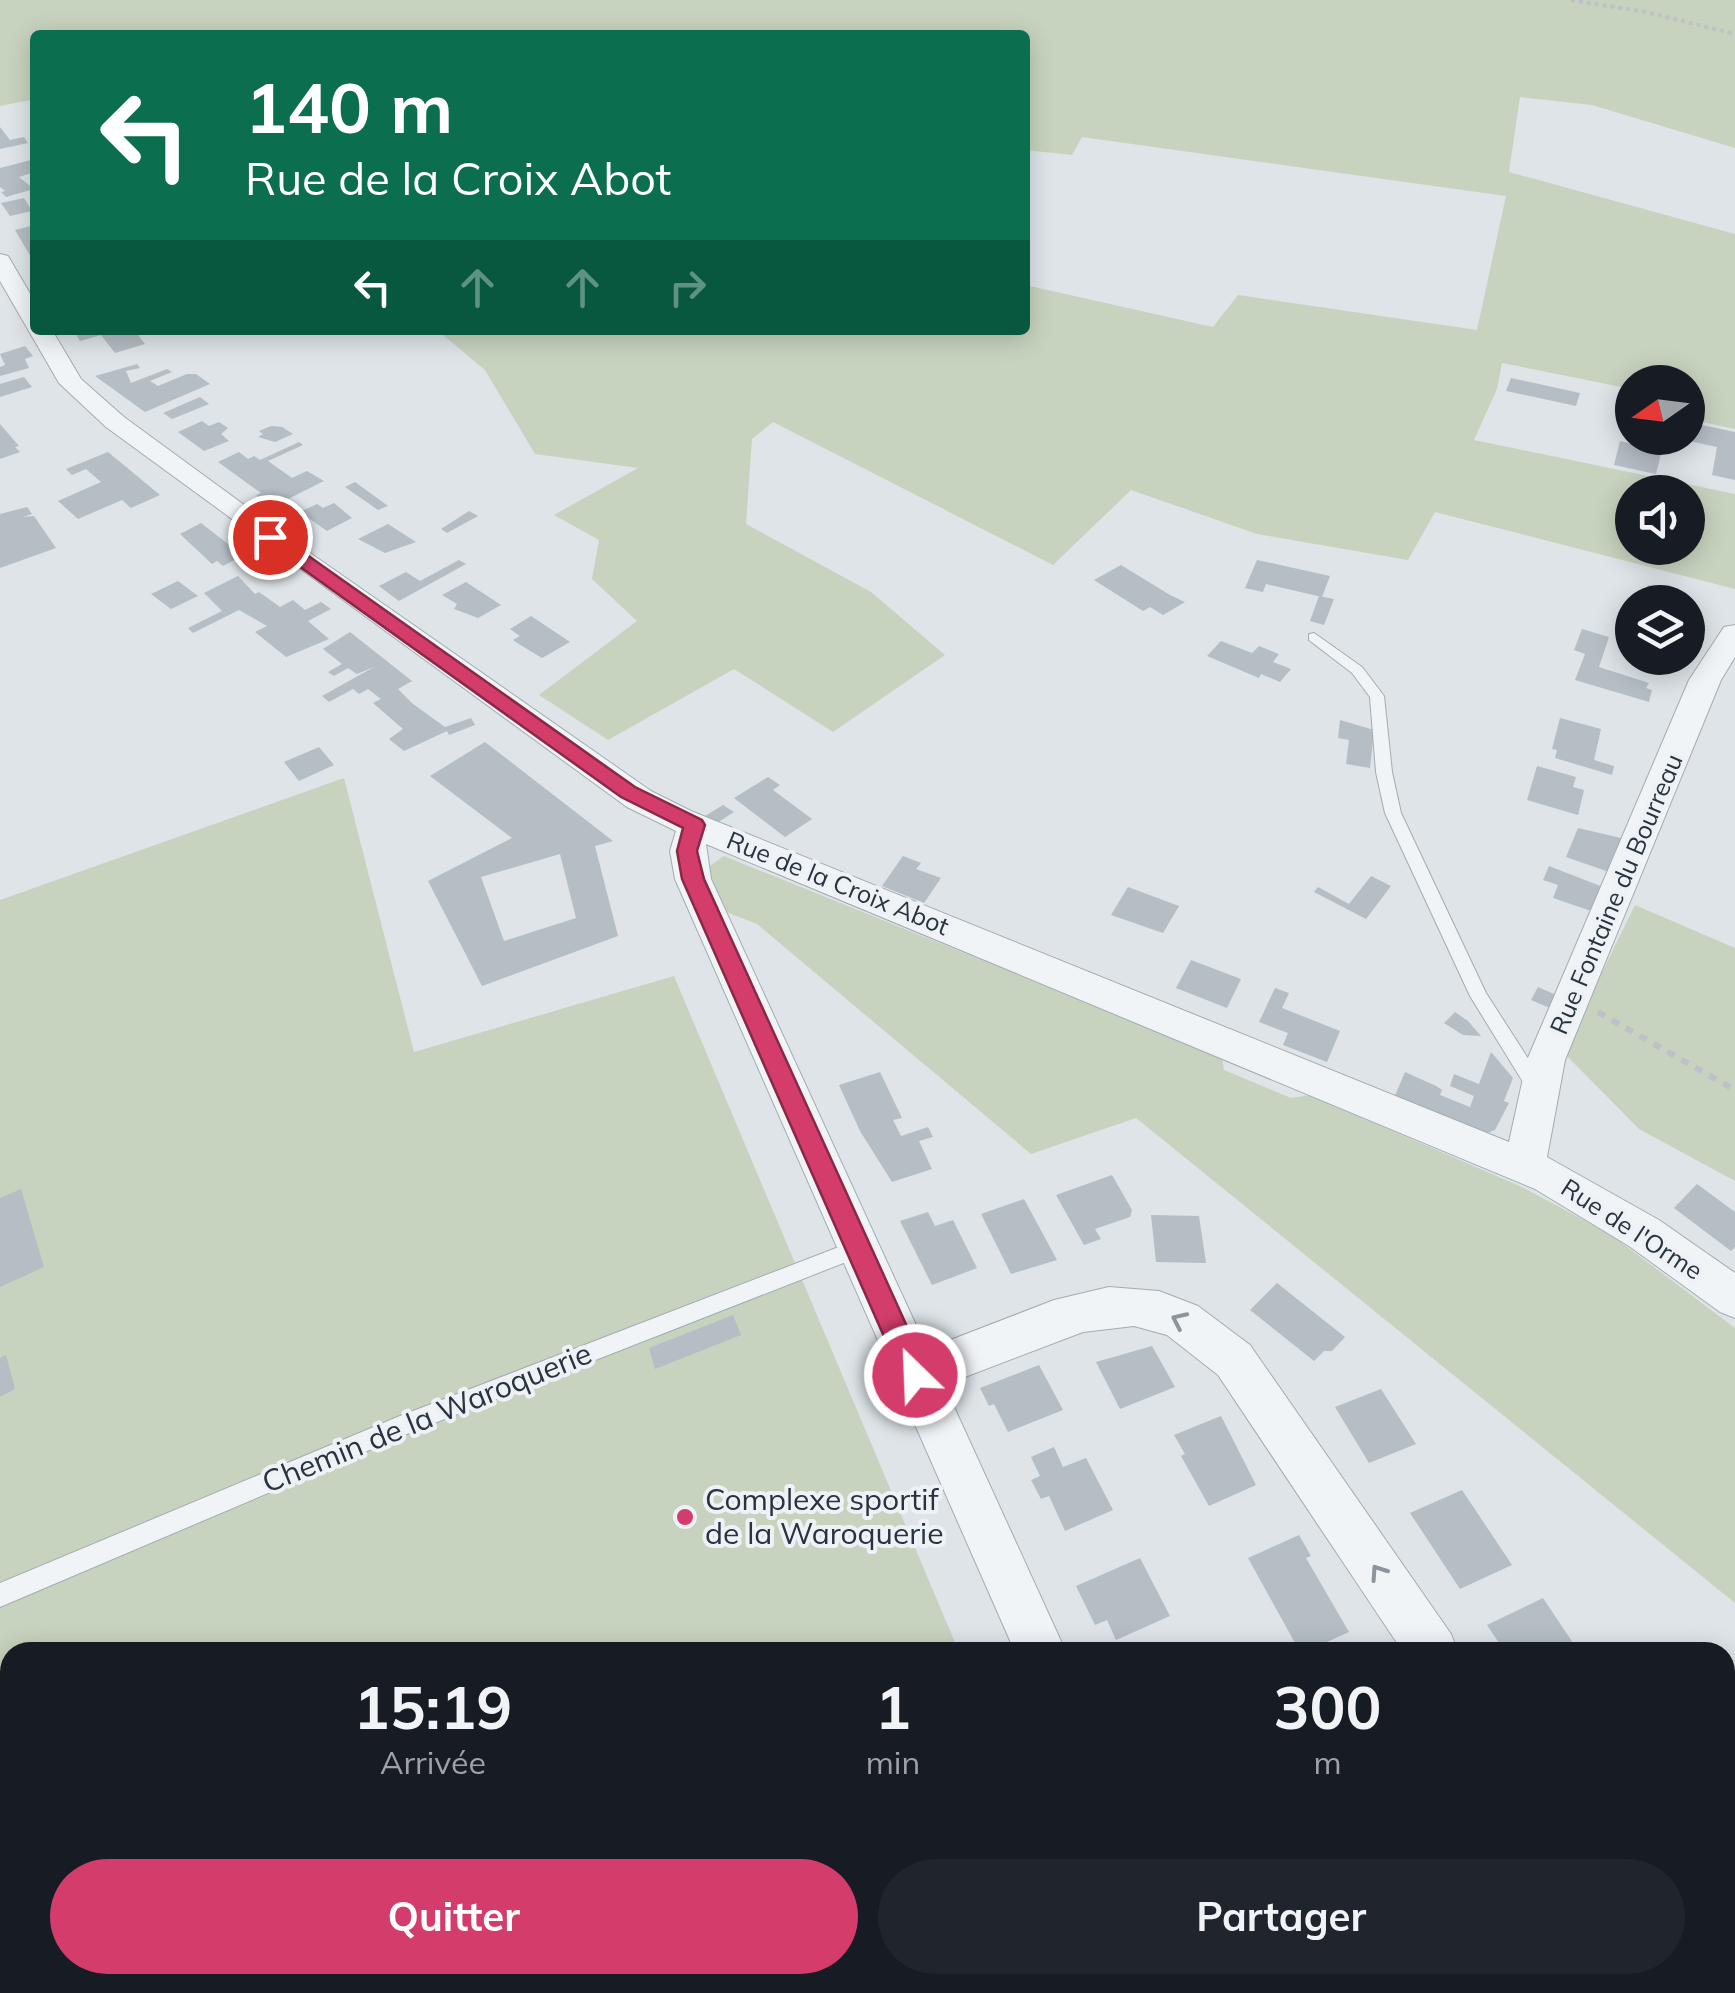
<!DOCTYPE html>
<html lang="fr">
<meta charset="utf-8">
<style>
:root{--surface:#171b24;--page:#20242c;--text:#f1f3f6;--muted:#9ea1a6;--accent:#d43d6b}
body{margin:0;font-family:Mulish,sans-serif;background:var(--page);color:var(--text);height:100vh;display:flex;flex-direction:column;font-size:38px;white-space:nowrap}
*{box-sizing:border-box;margin:0}
p{font-size:32px;color:var(--muted)}
.icon{flex:none;width:55px;height:55px;fill:none;stroke:currentColor;stroke-width:2;stroke-linecap:round;stroke-linejoin:round}
.map{position:relative;flex:1;overflow:hidden}
.drawer{position:absolute;left:0px;top:1642px;width:1735px;height:352px;display:flex;flex-direction:column;background:var(--surface);border-radius:30px 30px 0 0;box-shadow:0 5px 25px #0003}
.drawer>*{flex:none}
.banner{position:absolute;left:30px;top:30px;width:1000px;height:305px;border-radius:10px;box-shadow:0 5px 25px #0003;background:#0b6e4f;color:#fff;overflow:hidden}
.needle{width:65px;rotate:256deg}
.buttons{position:absolute;left:1615px;top:365px;display:grid;gap:20px}
.buttons a{display:grid;place-items:center;width:90px;height:90px;border-radius:50%;background:var(--surface);box-shadow:0 5px 25px #0003;font-size:50px}
.pin{position:absolute;display:grid;place-items:center;width:85px;height:85px;color:#fff;margin:-42px;border:5px solid #fff;border-radius:50%;box-shadow:0 2px 10px #0007}
.me{position:absolute;width:110px;margin:-55px;rotate:336deg;stroke-linejoin:round;filter:drop-shadow(0 0 8px #0008)}
.turn{display:flex;align-items:center;gap:35px;height:210px;padding:0 50px;font-size:45px}
.turn .icon{width:130px;height:130px;stroke-width:2.5}
.turn b{display:block;font-size:70px;line-height:85px}
.lanes{display:flex;align-items:center;height:95px;padding:0 50px;background:#0003;justify-content:center;gap:50px;direction:ltr}
.lanes .off{opacity:.35}
.eta{display:flex;justify-content:space-evenly;align-items:center;height:170px;text-align:center}
.eta b{font-size:60px;font-weight:700;line-height:70px}
.button{display:flex;gap:20px;margin-top:auto;padding:20px 50px}
.button a{flex:1;height:115px;border-radius:60px;background:var(--accent);color:#fff;font-size:40px;font-weight:700;line-height:115px;text-align:center}
.button a+a{background:var(--page);color:var(--text)}
.map>svg:first-child{display:block}
.green{fill:#c7d3bf;fill-rule:evenodd}
.building{fill:#b5bec5;fill-rule:evenodd}
.lines{fill:none;stroke-linecap:round;stroke-linejoin:round}
.service-casing{stroke:#a3acb2;stroke-width:2}
.minor-casing{stroke:#a3acb2;stroke-width:2}
.path-far1{stroke:#bcc2c7;stroke-width:4;stroke-dasharray:4 4;stroke-linecap:butt}
.path{stroke:#bcc2c7;stroke-width:6;stroke-dasharray:8 8;stroke-linecap:butt}
.service{fill:#f1f4f7;fill-rule:evenodd}
.minor{fill:#f1f4f7;fill-rule:evenodd}
.oneway{stroke:#8c949c}
.route{fill:#d43d6b;stroke:#8a2846;stroke-width:2.5}
.poi-dot{fill:#d43d6b;stroke:#eef2f6;stroke-width:4}
.labels{text-anchor:middle;stroke-width:8;stroke-linejoin:round;paint-order:stroke}
.street-label{font-size:25px;fill:#273440;stroke:#eef2f6}
.near-street-label{font-size:30px;fill:#273440;stroke:#eef2f6}
.near-poi-label{font-size:30px;fill:#273440;stroke:#eef2f6;text-anchor:start}
</style>
<div class="map">
<svg width="1735" height="1993" viewBox="0 0 1735 1993">
<rect width="100%" height="100%" fill="#dee4e8"/>
<g class="green">
<path d="M 0,0 L 1735,0 L 1735,148 L 1592,105 L 1520,97 L 1509,172 L 1735,234 L 1735,429 L 1688,419 L 1688,382 L 1632,382 L 1632,389 L 1502,363 L 1497,389 L 1474,440 L 1735,494 L 1735,589 L 1435,512 L 1408,560 L 1257,534 L 1131,490 L 1053,565 L 773,422 L 752,439 L 746,524 L 871,592 L 945,655 L 833,732 L 734,669 L 608,740 L 539,695 L 637,621 L 592,579 L 599,540 L 554,515 L 638,468 L 535,454 L 485,370 L 437,330 L 1025,330 L 1025,285 L 1213,327 L 1238,295 L 1477,330 L 1506,196 L 1082,137 L 1072,155 L 1025,150 L 1025,35 L 35,35 L 35,99 L 0,106 ZM 1632,492 L 1688,492 L 1688,548 L 1632,548 Z"/>
<polygon points="344,778 414,1052 674,976 959,1652 10,1652 10,1985 1102,1985 1105,1993 0,1993 0,900"/>
<polygon points="724,856 1222,1057 1224,1070 1291,1098 1310,1095 1522,1187 1610,1234 1735,1328 1735,1603 1136,1118 1031,1154 757,924 721,910 704,870"/>
<polygon points="1635,905 1735,948 1735,1181 1639,1129 1563,1052"/>
</g>
<g class="building">
<polygon points="0,127 10,140 24,137 28,143 0,149"/>
<polygon points="35,159 35,172 19,177 34,189 6,197 1,192 5,191 0,187 0,168"/>
<polygon points="24,198 32,211 10,216 1,203"/>
<polygon points="35,225 35,264 15,230"/>
<polygon points="59,330 98,330 101,335 134,330 145,344 115,353 101,335 80,341 74,331 62,335"/>
<polygon points="25,346 33,356 25,359 29,368 0,376 0,367 5,365 0,354"/>
<polygon points="137,364 140,368 126,371 131,383 167,369 172,372 150,381 158,386 187,374 196,374 210,384 145,412 95,376"/>
<polygon points="24,377 32,387 0,397 0,384"/>
<polygon points="1511,378 1580,393 1576,406 1506,391"/>
<polygon points="200,397 209,404 172,419 163,413"/>
<polygon points="202,421 209,426 219,422 228,428 221,434 229,441 204,451 178,432"/>
<polygon points="1688,422 1735,432 1735,480 1712,475 1717,447 1680,439 1688,438"/>
<polygon points="0,424 19,446 15,447 20,452 0,459"/>
<polygon points="271,426 282,427 293,434 275,442 258,437 263,434 259,431"/>
<polygon points="1635,438 1665,438 1656,474 1614,465 1620,441 1633,444"/>
<polygon points="299,442 303,445 268,461 292,478 307,471 324,481 272,507 256,495 261,493 218,462 239,452 248,459 254,456 260,460"/>
<polygon points="108,452 160,495 131,508 122,500 78,519 58,501 101,482 86,469 72,475 66,469"/>
<polygon points="355,482 388,506 378,510 345,487"/>
<polygon points="334,503 352,518 327,531 300,512 317,504 323,508"/>
<polygon points="27,507 32,514 23,517 34,516 56,548 0,568 0,514"/>
<polygon points="469,511 478,516 447,533 441,529"/>
<polygon points="201,523 237,551 246,547 252,551 223,566 217,561 212,564 180,534"/>
<polygon points="388,524 416,542 385,553 358,539"/>
<polygon points="459,560 466,564 399,601 379,586 406,572 420,581"/>
<polygon points="1257,560 1330,576 1322,597 1266,584 1263,592 1245,588"/>
<polygon points="1121,565 1170,595 1185,602 1163,615 1150,607 1143,611 1094,580"/>
<polygon points="238,576 255,594 259,592 280,607 293,600 305,610 321,602 331,609 308,621 329,639 286,657 255,632 267,626 239,610 193,633 188,628 222,611 204,593"/>
<polygon points="178,581 198,596 171,609 151,594"/>
<polygon points="466,582 501,605 478,618 454,609 457,604 442,595"/>
<polygon points="1648,585 1680,594 1677,602 1642,602"/>
<polygon points="1319,596 1334,599 1324,625 1310,621"/>
<polygon points="531,616 570,642 542,658 522,646 513,640 520,636 510,629"/>
<polygon points="1582,629 1609,637 1599,667 1649,683 1646,688 1652,690 1649,702 1575,680 1585,654 1574,650"/>
<polygon points="350,632 412,681 398,689 413,704 445,727 471,718 475,725 449,735 447,731 404,751 389,739 403,729 373,703 381,699 368,689 359,694 353,689 329,702 322,696 374,667 357,674 348,668 334,676 328,672 342,664 323,649"/>
<polygon points="1221,641 1252,653 1259,646 1279,654 1273,662 1291,669 1280,682 1261,674 1259,678 1207,656"/>
<polygon points="1560,718 1601,729 1594,760 1614,766 1612,775 1555,758 1557,750 1552,749"/>
<polygon points="1340,720 1374,730 1370,768 1346,764 1349,740 1338,738"/>
<path d="M 485,742 L 613,841 L 595,846 L 618,936 L 482,986 L 428,881 L 512,838 L 430,776 ZM 560,854 L 576,918 L 504,941 L 481,877 Z"/>
<polygon points="319,747 334,765 299,781 284,762"/>
<polygon points="1537,766 1576,777 1573,787 1584,790 1578,815 1527,800"/>
<polygon points="768,777 780,785 773,790 812,819 785,837 734,798"/>
<polygon points="723,805 734,812 714,825 700,819"/>
<polygon points="1578,828 1621,838 1609,872 1566,857"/>
<polygon points="903,856 921,863 916,869 941,878 924,903 882,886"/>
<polygon points="1549,866 1603,887 1594,912 1553,898 1558,885 1543,880"/>
<polygon points="1371,876 1391,886 1366,919 1314,892 1318,887 1349,904"/>
<polygon points="1128,887 1179,906 1163,933 1111,915"/>
<polygon points="1191,960 1241,979 1227,1008 1176,988"/>
<polygon points="1538,987 1563,998 1557,1011 1531,1000"/>
<polygon points="1275,988 1289,993 1282,1008 1340,1031 1327,1062 1283,1045 1288,1033 1259,1022"/>
<polygon points="1455,1012 1468,1021 1481,1036 1463,1035 1444,1023"/>
<polygon points="1491,1052 1513,1078 1504,1101 1509,1103 1495,1130 1482,1135 1394,1098 1405,1072 1436,1086 1442,1090 1440,1095 1470,1107 1474,1096 1450,1086 1454,1074 1479,1084"/>
<polygon points="880,1072 902,1118 893,1120 901,1136 928,1127 933,1137 919,1141 932,1169 892,1182 860,1131 839,1085"/>
<polygon points="1112,1175 1132,1210 1130,1217 1095,1229 1101,1239 1084,1245 1056,1195"/>
<polygon points="1697,1184 1735,1212 1735,1247 1731,1251 1674,1208"/>
<polygon points="21,1189 44,1267 0,1287 0,1198"/>
<polygon points="1024,1199 1057,1260 1011,1274 981,1214"/>
<polygon points="928,1212 935,1226 953,1220 977,1268 932,1285 900,1221"/>
<polygon points="1151,1215 1199,1216 1206,1263 1156,1262"/>
<polygon points="1277,1283 1345,1337 1332,1351 1324,1351 1314,1361 1250,1310"/>
<polygon points="733,1315 741,1335 655,1369 649,1348"/>
<polygon points="1152,1346 1175,1387 1120,1409 1096,1362"/>
<polygon points="6,1355 15,1389 0,1397 0,1358"/>
<polygon points="1039,1365 1063,1410 1008,1432 994,1404 989,1406 980,1388"/>
<polygon points="1381,1389 1416,1444 1369,1463 1335,1407"/>
<polygon points="1221,1416 1256,1485 1209,1506 1181,1456 1185,1454 1174,1435"/>
<polygon points="1054,1447 1063,1467 1086,1458 1113,1510 1065,1531 1049,1496 1041,1499 1031,1480 1040,1476 1031,1457"/>
<polygon points="1462,1490 1512,1565 1460,1589 1410,1513"/>
<polygon points="1299,1535 1311,1556 1306,1558 1349,1632 1305,1652 1300,1652 1248,1558"/>
<polygon points="1140,1558 1170,1616 1116,1640 1107,1620 1095,1625 1076,1586"/>
<polygon points="1543,1598 1579,1652 1505,1652 1487,1625"/>
<polygon points="1276,1985 1344,1985 1348,1993 1280,1993"/>
</g>
<g class="lines">
<g class="service-casing">
<g id="service">
<polygon points="1314,633 1362,667 1384,696 1392,772 1401,813 1486,993 1545,1085 1547,1090 1545,1095 1538,1098 1531,1095 1470,996 1385,813 1376,772 1370,697 1352,673 1309,640 1309,634"/>
<polygon points="857,1240 864,1243 867,1249 864,1255 414,1431 0,1607 0,1583 400,1416"/>
</g>
</g>
<g class="minor-casing">
<g id="minor">
<polygon points="0,254 8,256 35,302 35,330 52,330 81,379 124,417 303,548 651,791 691,811 1509,1142 1527,1060 1689,680 1724,627 1735,625 1735,657 1721,680 1565,1060 1547,1157 1659,1220 1735,1273 1735,1318 1720,1312 1629,1246 1535,1189 706,844 711,879 927,1349 1054,1300 1109,1287 1159,1291 1198,1306 1250,1345 1451,1634 1458,1652 1403,1652 1218,1375 1167,1335 1134,1326 1083,1332 944,1385 1066,1652 1015,1652 675,879 670,851 676,831 627,807 106,427 59,383 0,281"/>
<polygon points="1162,1985 1221,1985 1224,1993 1165,1993"/>
<polygon points="1629,1985 1689,1985 1692,1993 1632,1993"/>
</g>
</g>
<polyline class="path-far1" points="1571,0 1646,12 1735,34"/>
<polyline class="path" points="1598,1012 1735,1090"/>
<use href="#service" class="service"/>
<use href="#minor" class="minor"/>
</g>
<defs><path id="oneway-chevron" d="M-2-3.5L2.5 0L-2 3.5" fill="none" stroke-width="1.6" stroke-linecap="round" stroke-linejoin="round" transform="scale(2.5)"/></defs>
<g class="oneway">
<use href="#oneway-chevron" transform="translate(1179 1320) rotate(-155)"/>
<use href="#oneway-chevron" transform="translate(1378 1572) rotate(-124)"/>
</g>
<polygon class="route" points="264,533 276,533 635,787 702,820 705,825 697,851 704,879 929,1375 925,1384 915,1388 905,1384 682,879 677,851 683,828 621,797 264,541"/>
<circle class="poi-dot" cx="685" cy="1517" r="10"/>
<g class="labels">
<g class="street-label">
<text transform="translate(838 883) rotate(22)" y="9">Rue de la Croix Abot</text>
<text transform="translate(1616 894) rotate(-67)" y="9">Rue Fontaine du Bourreau</text>
<text transform="translate(1632 1229) rotate(33)" y="9">Rue de l'Orme</text>
</g>
<g class="near-street-label">
<text transform="translate(427 1418) rotate(-22)" y="10">Chemin de la Waroquerie</text>
</g>
<g class="near-poi-label">
<text x="705" y="1510">Complexe sportif<tspan x="705" dy="34">de la Waroquerie</tspan></text>
</g>
</g>
</svg>
<div class="buttons">
<a><svg class="needle" viewBox="-14 -14 28 28"><path d="M0-13l5 13h-10z" fill="#e53935"/><path d="M0 13l5-13h-10z" fill="#9ea1a6"/></svg></a>
<a><svg class="icon" aria-label="sound" viewBox="0 0 24 24"><path d="M4 9h4l5-4v14l-5-4H4zM17 9q2 3 0 6"/></svg></a>
<a><svg class="icon" aria-label="layers" viewBox="0 0 24 24"><path d="M12 4l9 5-9 5-9-5zM3 14l9 5 9-5"/></svg></a>
</div>
<div class="pin" style="left:270px;top:537px;background:#d93025"><svg class="icon" aria-label="arrive" viewBox="0 0 24 24"><path d="M6 21V4h12l-3 4 3 4H6"/></svg></div>
<svg class="me" style="left:915px;top:1375px" viewBox="-20 -20 40 40"><circle r="17" fill="#d43d6b" stroke="#fff" stroke-width="3"/><path d="M0-11L8 9 0 5-8 9z" fill="#fff"/></svg>
<div class="banner">
<div class="turn"><svg class="icon" aria-label="left" viewBox="0 0 24 24"><path d="M17 20v-9H6M10 6l-5 5 5 5"/></svg><div><b>140 m</b>Rue de la Croix Abot</div></div>
<div class="lanes"><svg class="icon" aria-label="left" viewBox="0 0 24 24"><path d="M17 20v-9H6M10 6l-5 5 5 5"/></svg><svg class="icon off" aria-label="ahead" viewBox="0 0 24 24"><path d="M12 20V5M6 11l6-6 6 6"/></svg><svg class="icon off" aria-label="ahead" viewBox="0 0 24 24"><path d="M12 20V5M6 11l6-6 6 6"/></svg><svg class="icon off" aria-label="right" viewBox="0 0 24 24"><path d="M7 20v-9h11M14 6l5 5-5 5"/></svg></div>
</div>
<section class="drawer">
<div class="eta">
<div><b>15:19</b><p>Arrivée</p></div>
<div><b>1</b><p>min</p></div>
<div><b>300</b><p>m</p></div>
</div>
<div class="button"><a>Quitter</a><a>Partager</a></div>
</section>
</div>
